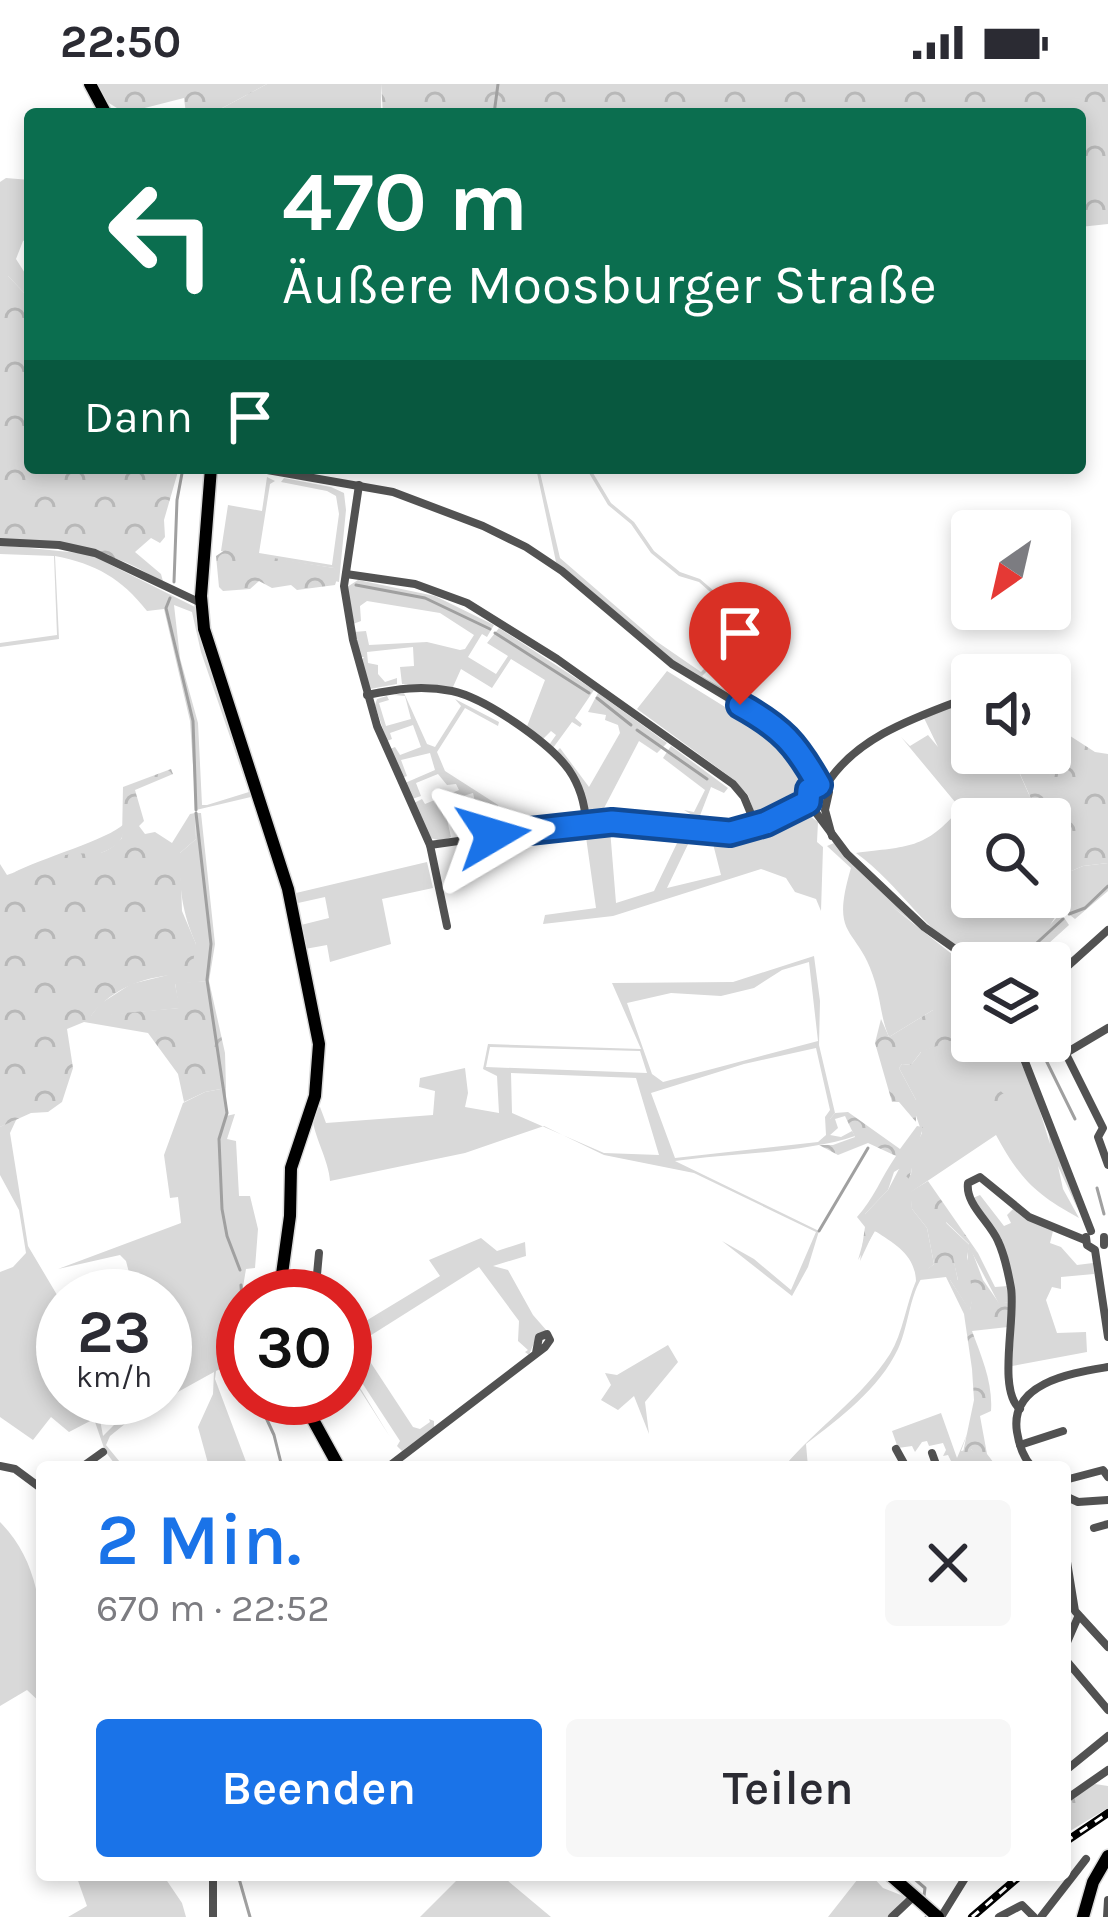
<!DOCTYPE html>
<html lang="de">
<meta charset="utf-8">
<style>
:root{--surface:#fff;--page:#f7f7f7;--text:#2b2b33;--muted:#7c7c81;--accent:#1a73e8}
body{margin:0;font-family:Karla,sans-serif;background:var(--page);color:var(--text);height:100vh;display:flex;flex-direction:column;font-size:45px;white-space:nowrap}
*{box-sizing:border-box;margin:0}
p{font-size:39px;color:var(--muted)}
.icon{flex:none;width:66px;height:66px;fill:none;stroke:currentColor;stroke-width:2;stroke-linecap:round;stroke-linejoin:round}
.map{position:relative;flex:1;overflow:hidden}
.side{position:absolute;left:36px;top:1377px;width:1035px;height:420px;display:flex;flex-direction:column;background:var(--surface);border-radius:12px;box-shadow:0 6px 18px #0003}
.side>*{flex:none}
.top-card{position:absolute;left:24px;top:24px;width:1062px;height:366px;border-radius:12px;box-shadow:0 6px 18px #0003;background:#0b6e4f;color:#fff;overflow:hidden}
.needle{width:78px;rotate:214deg}
.controls{position:absolute;left:951px;top:426px;display:grid;gap:24px}
.controls a{display:grid;place-items:center;width:120px;height:120px;border-radius:12px;background:var(--surface);box-shadow:0 6px 18px #0003;font-size:60px}
.speed{position:absolute;left:36px;top:1185px;display:flex;gap:24px;font-size:60px;font-weight:700;text-align:center}
.speed>*{display:grid;place-content:center;width:156px;height:156px;border-radius:50%;background:var(--surface);box-shadow:0 6px 18px #0003;line-height:1}
.speed small{font-size:30px;font-weight:400}
.speed .limit{border:18px solid #d22;background:#fff;color:#111}
.pin{position:absolute;display:grid;place-items:center;width:102px;height:102px;color:#fff;margin:-123px -51px;border-radius:50% 50% 50% 0;rotate:-45deg;box-shadow:0 0 12px #0007}
.pin .icon{rotate:45deg}
.me{position:absolute;width:132px;margin:-66px;rotate:83deg;stroke-linejoin:round;filter:drop-shadow(0 0 9px #0008)}
.turn{display:flex;align-items:center;gap:42px;height:252px;padding:0 60px;font-size:54px}
.turn .icon{width:156px;height:156px;stroke-width:2.5}
.turn b{display:block;font-size:84px;line-height:102px}
.then{display:flex;align-items:center;height:114px;padding:0 60px;background:#0003;gap:24px;font-size:45px}
.round{display:grid;place-items:center;flex:none;width:126px;height:126px;border-radius:12px;background:var(--page)}
.overview{display:flex;align-items:center;justify-content:space-between;height:204px;padding:0 60px}
h1{font-size:72px;font-weight:600;line-height:90px;color:var(--accent)}
.action{display:flex;gap:24px;margin-top:auto;padding:24px 60px}
.action a{flex:1;height:138px;border-radius:12px;background:var(--accent);color:#fff;font-size:48px;font-weight:600;line-height:138px;text-align:center}
.action a+a{background:var(--page);color:var(--text)}
.status{display:flex;justify-content:space-between;align-items:center;height:84px;padding:0 60px;background:var(--surface);direction:ltr}
.status svg{height:33px;fill:currentColor}
.map>svg:first-child{display:block}
.green{fill:#d9d9d9;fill-rule:evenodd}
.forest{fill:url(#forest-crowns);fill-rule:evenodd}
.lines{fill:none;stroke-linecap:round;stroke-linejoin:round}
.stream{stroke:#a0a0a0;stroke-width:3}
.major-casing{stroke:#dbdbdb;stroke-width:15}
.minor{stroke:#525252;stroke-width:8}
.major{stroke:#000;stroke-width:12}
.rail-casing{stroke:#000;stroke-width:8}
.rail{stroke:#fff;stroke-width:3;stroke-dasharray:9;stroke-linecap:butt}
.route-casing{stroke:#114b97;stroke-width:30}
.route{stroke:#1a73e8;stroke-width:21}
</style>
<div class="status"><b>22:50</b><svg viewBox="0 0 49 12"><path d="M0 12V9h3v3zM5 12V6h3v6zM10 12V3h3v9zM15 12V0h3v12zM26 1h20v11H26zM47 4h2v5h-2z"/></svg></div>
<div class="map">
<svg width="1108" height="1833" viewBox="0 0 1108 1833">
<defs>
<pattern id="forest-crowns" width="20" height="18" patternUnits="userSpaceOnUse" patternTransform="scale(3)"><rect width="20" height="18" fill="#d9d9d9"/><path d="M2 6a3 3 0 1 1 6 0M12 15a3 3 0 1 1 6 0" fill="none" stroke="#b8b8b8"/></pattern>
</defs>
<rect width="100%" height="100%" fill="#fff"/>
<g class="green">
<polygon points="267,0 381,0 381,24 384,28 211,30"/>
<polygon points="6,94 30,96 30,154 23,157 16,175 30,197 30,215 8,192 0,192 0,98"/>
<polygon points="536,384 539,384 560,474 656,557 701,588 747,541 699,498 679,492 651,469 631,440 608,421 586,384 590,384 611,419 634,438 654,467 680,488 700,495 750,538 753,542 702,592 782,639 803,659 799,661 778,641 669,575 556,478"/>
<polygon points="267,393 275,397 270,400 259,469 332,481 339,430 336,412 327,407 281,398 284,394 331,403 344,409 346,426 339,498 335,497 334,484 221,467 228,421 262,427"/>
<path d="M 0,461 L 89,470 L 195,523 L 255,712 L 196,726 L 190,637 L 164,525 L 147,527 C 121,494 96,480 55,472 L 59,555 L 0,563 L 0,559 L 57,551 L 54,472 L 0,470 ZM 174,521 L 192,528 L 201,568 L 249,708 L 207,721 L 202,721 L 198,639 L 180,574 Z"/>
<polygon points="358,496 435,512 494,541 487,553 482,550 468,573 496,590 508,572 487,559 499,544 594,606 575,634 582,640 580,643 572,638 553,664 549,661 556,651 551,647 542,656 526,645 545,596 511,575 492,604 461,585 453,603 402,600 400,583 414,582 413,563 367,568 368,579 378,581 378,590 385,598 397,594 397,600 370,605 361,577 364,573 360,573 354,548 366,547 369,561 427,558 460,566 465,565 474,551 440,529 367,517 360,522 361,537 353,540 347,503"/>
<path d="M 667,587 L 738,631 C 753,648 773,650 790,668 L 796,668 C 811,683 812,699 801,717 L 806,688 L 799,673 L 804,691 L 798,718 L 780,730 L 757,736 L 748,711 L 733,695 L 637,625 Z"/>
<polygon points="404,609 427,660 435,663 461,622 455,615 499,638 498,642 465,624 437,668 445,687 498,721 502,746 496,747 496,728 491,728 489,719 483,721 486,743 482,746 473,709 443,718 451,753 442,757 430,754 414,719 422,715 425,720 459,706 456,700 447,701 438,690 416,699 421,712 412,715 405,699 435,686 430,669 401,676 407,692 402,694 390,665 395,663 400,671 421,663 413,641 390,649 392,655 387,657 375,621 377,615 387,612 389,616 379,619 386,642 411,635 405,612 394,611"/>
<polygon points="598,609 667,659 657,669 639,657 602,728 631,733 599,731 588,726 576,690 557,667 560,664 589,703 620,649 618,641 605,636 606,631 588,628"/>
<path d="M 954,622 L 972,645 L 972,669 L 987,672 L 1015,669 L 1013,675 L 1040,735 L 972,735 L 972,813 L 1050,813 L 1050,784 L 1062,791 L 1083,782 L 1108,779 L 1108,807 L 1075,835 L 1061,824 L 1050,841 L 1061,829 L 1069,841 L 1027,879 C 1014,879 991,883 979,878 C 931,857 899,799 856,769 C 908,762 925,766 960,724 L 901,653 L 910,662 L 928,651 L 938,663 L 924,634 Z"/>
<polygon points="671,662 728,704 724,709 711,703 696,742 653,735 689,738 692,731 684,726 694,728 705,706 663,674"/>
<path d="M 195,729 L 201,729 L 215,860 L 209,897 L 175,900 L 180,924 L 90,933 L 100,920 L 131,900 L 172,890 L 196,860 C 182,828 179,804 180,769 L 196,755 Z"/>
<polygon points="806,729 818,738 817,758 823,763 821,827 816,815 795,808 786,794 761,785 613,832 543,840 545,831 596,824 585,746 610,745 616,819 654,807 679,755 656,752 655,747 691,754 667,804 721,791 712,756 757,749"/>
<path d="M 124,740 C 123,748 124,753 118,759 C 102,776 38,783 13,789 C 39,775 109,755 124,740 Z"/>
<path d="M 834,759 L 936,856 L 890,821 L 972,886 L 972,939 L 953,949 L 933,926 L 889,953 C 881,935 881,917 875,898 C 858,840 829,858 851,784 L 827,762 Z"/>
<polygon points="427,778 433,804 382,815 391,860 330,878 327,861 305,865 301,841 329,834 325,813 298,819 296,809"/>
<path d="M 814,872 L 820,917 L 819,961 L 835,1029 L 830,1035 L 830,1051 L 841,1053 L 852,1047 L 855,1052 C 806,1069 730,1069 675,1077 L 819,1147 L 808,1183 L 792,1212 L 722,1157 L 754,1175 L 791,1206 L 816,1148 L 694,1089 L 604,1071 L 544,1042 L 465,1069 L 330,1097 C 329,1074 309,1045 313,1026 L 320,1023 L 326,1039 L 433,1031 L 435,1007 L 419,1003 L 420,994 L 465,984 L 468,1009 L 465,1023 L 499,1029 L 497,992 L 483,985 L 488,960 L 641,965 L 612,899 L 733,898 ZM 809,878 L 818,957 L 663,998 L 652,990 L 627,919 L 671,909 L 721,912 L 754,904 L 782,886 ZM 490,963 L 640,967 L 647,989 L 486,983 ZM 816,964 L 830,1026 L 825,1033 L 826,1051 L 818,1058 L 675,1074 L 651,1009 L 744,980 ZM 511,989 L 636,994 L 659,1071 L 604,1069 L 512,1029 Z"/>
<path d="M 970,948 L 972,957 L 1011,957 L 1034,1008 L 1050,1060 L 1046,1031 L 1078,1126 L 1058,1082 L 1063,1105 L 1079,1134 C 1035,1110 1020,1095 996,1051 L 911,1108 L 912,1125 L 927,1144 L 934,1180 C 909,1199 911,1237 898,1265 C 879,1305 840,1334 806,1360 L 808,1383 L 784,1383 C 817,1343 862,1314 890,1270 C 903,1249 906,1220 916,1197 C 915,1171 895,1160 875,1147 L 858,1176 L 867,1144 L 865,1130 L 888,1106 L 899,1085 L 911,1091 L 913,1067 L 922,1049 L 913,1023 L 916,1016 L 899,984 L 902,980 L 911,981 L 922,967 Z"/>
<polygon points="226,1004 226,1032 235,1030 227,1055 236,1057 239,1112 250,1112 258,1145 255,1184 246,1185 240,1221 243,1274 216,1287 215,1295 248,1383 209,1383 198,1343 213,1310 214,1288 167,1314 165,1212 135,1212 126,1177 120,1171 58,1185 181,1139 178,1113 170,1114 164,1071 183,1019 205,1008"/>
<polygon points="17,1034 10,1049 28,1162 63,1221 63,1274 46,1285 48,1292 63,1280 63,1314 96,1314 103,1352 120,1335 131,1335 110,1352 106,1361 124,1383 117,1383 105,1367 94,1335 69,1348 51,1333 33,1356 0,1333 0,1188 13,1183 26,1169 19,1126 0,1091 0,1043"/>
<polygon points="980,1111 1004,1142 1011,1139 1007,1131 1013,1125 1053,1147 1050,1159 1061,1163 1077,1181 1093,1179 1094,1190 1061,1193 1061,1205 1052,1203 1046,1216 1057,1249 1086,1248 1087,1268 1012,1282 1014,1243 1002,1157 973,1114"/>
<polygon points="944,1137 978,1169 995,1203 1008,1202 1009,1218 999,1220 969,1163 967,1173 975,1202 970,1227 950,1196 958,1196"/>
<polygon points="481,1154 497,1167 525,1158 526,1172 493,1182 508,1186 533,1231 547,1247 538,1249 529,1271 525,1268 528,1266 518,1257 519,1237 479,1183 365,1255 364,1264 355,1270 351,1289 390,1353 353,1295 348,1296 345,1274 354,1270 346,1249 440,1192 429,1176"/>
<polygon points="668,1261 678,1278 645,1318 649,1350 634,1312 618,1326 601,1316 611,1301 605,1289 617,1291"/>
<polygon points="364,1275 369,1276 413,1343 420,1345 430,1338 429,1335 434,1337 434,1343 402,1367 397,1362 400,1357 357,1291"/>
<polygon points="941,1329 957,1374 968,1348 961,1367 971,1365 987,1383 948,1382 951,1377 948,1371 943,1372 946,1366 943,1359 929,1362 927,1357 922,1358 915,1368 912,1362 898,1364 892,1347"/>
<path d="M 0,1438 C 49,1488 42,1554 42,1620 L 27,1606 L 0,1622 Z"/>
<polygon points="76,1791 163,1791 182,1819 186,1833 68,1833 87,1822"/>
<polygon points="462,1791 501,1791 551,1833 420,1833"/>
<polygon points="861,1791 871,1791 883,1804 906,1813 888,1833 828,1833"/>
</g>
<g class="forest">
<polygon points="96,0 267,0 211,30 186,30 184,14 125,29 104,16"/>
<polygon points="381,0 1108,0 1108,140 1080,143 1080,30 383,30"/>
<path d="M 0,192 L 8,192 L 30,215 L 30,384 L 179,384 L 164,436 L 165,453 L 160,459 L 151,454 L 135,468 L 161,490 L 164,501 C 117,463 58,462 0,456 Z"/>
<polygon points="225,466 334,484 338,492 335,501 297,506 291,501 272,504 259,497 250,505 223,507 219,503 216,472"/>
<polygon points="1050,639 1095,668 1108,670 1108,779 1083,782 1062,791 1050,784 1050,735 1040,735 1013,674 1015,669 1050,669"/>
<path d="M 171,685 L 173,690 L 135,706 L 144,737 L 139,742 L 145,750 L 155,748 L 172,759 L 190,730 L 195,729 L 196,755 L 180,769 L 182,827 L 196,860 L 191,891 C 154,889 114,901 91,932 L 179,924 L 175,899 L 209,897 L 225,969 L 226,1004 L 205,1008 L 184,1018 L 178,990 L 148,949 L 84,938 L 67,945 L 73,984 L 62,1018 L 48,1028 L 31,1029 L 0,1043 L 0,780 L 7,791 C 26,785 46,774 66,771 C 90,766 100,778 122,754 L 123,703 Z"/>
<polygon points="936,917 953,949 972,939 972,949 926,966 926,970 921,968 911,981 902,980 899,984 916,1016 916,1038 899,1018 892,1018 875,959 881,935 889,953 933,926"/>
<polygon points="977,991 987,994 1009,1015 1008,1029 966,1011 965,996"/>
<path d="M 848,1028 L 900,1065 L 917,1042 L 923,1043 L 909,1095 L 899,1085 L 894,1088 L 888,1106 L 865,1130 L 884,1150 L 874,1147 L 860,1177 L 865,1143 L 857,1133 C 873,1116 882,1092 896,1072 L 868,1059 L 838,1071 L 819,1061 L 833,1061 L 855,1053 L 845,1032 L 835,1035 L 838,1044 L 829,1052 L 830,1035 L 835,1029 Z"/>
<path d="M 928,1097 L 978,1169 L 970,1162 L 983,1196 L 999,1219 L 1009,1218 L 1008,1243 L 972,1247 C 982,1274 993,1299 991,1327 L 980,1332 L 987,1370 L 997,1383 L 982,1380 L 971,1365 L 965,1381 L 970,1383 L 960,1383 L 974,1316 L 972,1285 L 964,1230 L 946,1193 L 920,1196 L 920,1191 L 934,1180 L 927,1144 L 912,1125 L 910,1108 ZM 946,1138 L 969,1160 C 964,1185 976,1200 970,1226 L 950,1196 L 958,1197 Z"/>
<polygon points="1095,1700 1108,1702 1108,1724 1065,1750 1065,1719"/>
</g>
<g class="lines">
<g class="stream">
<polyline points="494,30 498,0"/>
<polyline points="174,498 177,416 183,384"/>
<polyline points="356,501 425,514 490,545"/>
<polyline points="170,514 166,524 193,637 196,726"/>
<polyline points="495,549 589,609"/>
<polyline points="597,614 631,641"/>
<polyline points="637,646 707,695"/>
<polyline points="196,729 211,860 207,896 227,1029 219,1055 222,1125 227,1152 240,1186"/>
<polyline points="1069,830 1085,824 1108,802"/>
<polyline points="1015,879 1063,835"/>
<polyline points="1045,962 1040,964 1075,1035"/>
<polyline points="1097,1104 1104,1130"/>
<polyline points="819,1147 868,1064"/>
<polyline points="241,1201 243,1235"/>
<polyline points="257,1314 274,1351 282,1383"/>
<polyline points="238,1791 250,1833"/>
<polyline points="910,1791 925,1804 924,1812"/>
<polyline points="926,1833 927,1833"/>
</g>
<g class="major-casing">
<g id="major">
<polyline points="90,0 106,30"/>
<polyline points="211,384 201,512 204,545 288,805 319,960 315,1012 291,1084 290,1132 279,1212"/>
<polyline points="301,1314 339,1383"/>
<polyline points="890,1791 938,1833"/>
<polyline points="1083,1833 1093,1798 1108,1772"/>
</g>
</g>
<g class="minor">
<polyline points="256,384 393,408 483,442 526,463 562,487 672,580 775,642 797,663 819,701 829,708 825,726 832,752"/>
<polyline points="359,401 344,502 353,556 377,642 430,761 447,842"/>
<polyline points="0,458 59,461 95,469 201,519"/>
<polyline points="346,490 415,500 467,519 557,575 733,700 744,713 756,742"/>
<polyline points="1017,591 1019,590"/>
<path d="M 367,611 C 397,605 421,601 452,607 C 485,614 549,658 569,686 C 580,702 585,720 586,739"/>
<path d="M 825,703 C 855,652 919,632 972,612"/>
<polyline points="808,718 847,770 924,843 975,879"/>
<polyline points="808,718 809,691"/>
<polyline points="430,761 586,739 632,739 730,749 766,739 808,718"/>
<polyline points="1050,898 1108,846"/>
<polyline points="1050,938 1103,1044 1098,1053 1108,1081"/>
<polyline points="1017,957 1091,1147"/>
<polyline points="1066,969 1108,944"/>
<polyline points="1086,1153 1087,1161 1095,1166 1108,1253"/>
<polyline points="1104,1161 1104,1153"/>
<polyline points="315,1212 319,1169"/>
<path d="M 1020,1325 C 997,1306 1016,1235 1011,1204 C 1008,1188 1005,1172 998,1157 C 990,1138 965,1120 968,1099 L 980,1093 L 1029,1133 L 1085,1156"/>
<polyline points="1020,1361 1063,1347"/>
<polyline points="896,1365 906,1383"/>
<polyline points="932,1369 937,1383"/>
<polyline points="0,1382 15,1385 42,1405"/>
<polyline points="82,1383 103,1368"/>
<polyline points="388,1383 545,1263 550,1256 547,1250 539,1253 536,1269"/>
<path d="M 1032,1383 C 1023,1373 1019,1361 1017,1348 C 1009,1298 1073,1289 1108,1283"/>
<polyline points="1065,1396 1103,1386 1108,1393"/>
<polyline points="1065,1412 1078,1418 1108,1416"/>
<polyline points="1094,1444 1108,1440"/>
<polyline points="1067,1478 1075,1527 1108,1563"/>
<polyline points="1065,1563 1078,1533"/>
<polyline points="1065,1575 1108,1626"/>
<polyline points="1065,1687 1108,1652"/>
<polyline points="1065,1716 1108,1686"/>
<polyline points="213,1791 213,1833"/>
<polyline points="892,1833 913,1813"/>
<polyline points="941,1833 967,1791"/>
<polyline points="999,1833 1022,1821 1034,1833"/>
<polyline points="1041,1833 1086,1775"/>
<polyline points="1107,1833 1108,1816"/>
</g>
<use href="#major" class="major"/>
<g class="rail-casing">
<g id="rail">
<polyline points="1065,1758 1108,1729"/>
<polyline points="972,1833 1021,1791"/>
</g>
</g>
<use href="#rail" class="rail"/>
</g>
<g class="lines">
<g class="route-casing">
<path id="route" d="M 493,751 L 612,738 L 730,749 L 766,739 L 808,718 L 809,706 L 819,701 C 796,660 782,644 740,621"/>
</g>
<use href="#route" class="route"/>
</g>
</svg>
<div class="controls">
<a><svg class="needle" viewBox="-14 -14 28 28"><path d="M0-13l5 13h-10z" fill="#e53935"/><path d="M0 13l5-13h-10z" fill="#7c7c81"/></svg></a>
<a><svg class="icon" aria-label="sound" viewBox="0 0 24 24"><path d="M4 9h4l5-4v14l-5-4H4zM17 9q2 3 0 6"/></svg></a>
<a><svg class="icon" aria-label="search" viewBox="0 0 24 24"><circle cx="10" cy="10" r="6"/><path d="M15 15l6 6"/></svg></a>
<a><svg class="icon" aria-label="layers" viewBox="0 0 24 24"><path d="M12 4l9 5-9 5-9-5zM3 14l9 5 9-5"/></svg></a>
</div>
<div class="speed"><div>23<small>km/h</small></div><div class="limit">30</div></div>
<div class="pin" style="left:740px;top:621px;background:#d93025"><svg class="icon" aria-label="arrive" viewBox="0 0 24 24"><path d="M6 21V4h12l-3 4 3 4H6"/></svg></div>
<svg class="me" style="left:493px;top:751px" viewBox="-20 -20 40 40"><path d="M0-17L14 15 0 8-14 15z" fill="#1a73e8" stroke="#fff" stroke-width="4"/></svg>
<div class="top-card">
<div class="turn"><svg class="icon" aria-label="left" viewBox="0 0 24 24"><path d="M17 20v-9H6M10 6l-5 5 5 5"/></svg><div><b>470 m</b>Äußere Moosburger Straße</div></div>
<div class="then">Dann<svg class="icon" aria-label="arrive" viewBox="0 0 24 24"><path d="M6 21V4h12l-3 4 3 4H6"/></svg></div>
</div>
<section class="side">
<div class="overview"><div><h1>2 Min.</h1><p>670 m · 22:52</p></div><a class="round"><svg class="icon" aria-label="close" viewBox="0 0 24 24"><path d="M6 6l12 12M18 6L6 18"/></svg></a></div>
<div class="action"><a>Beenden</a><a>Teilen</a></div>
</section>
</div>
